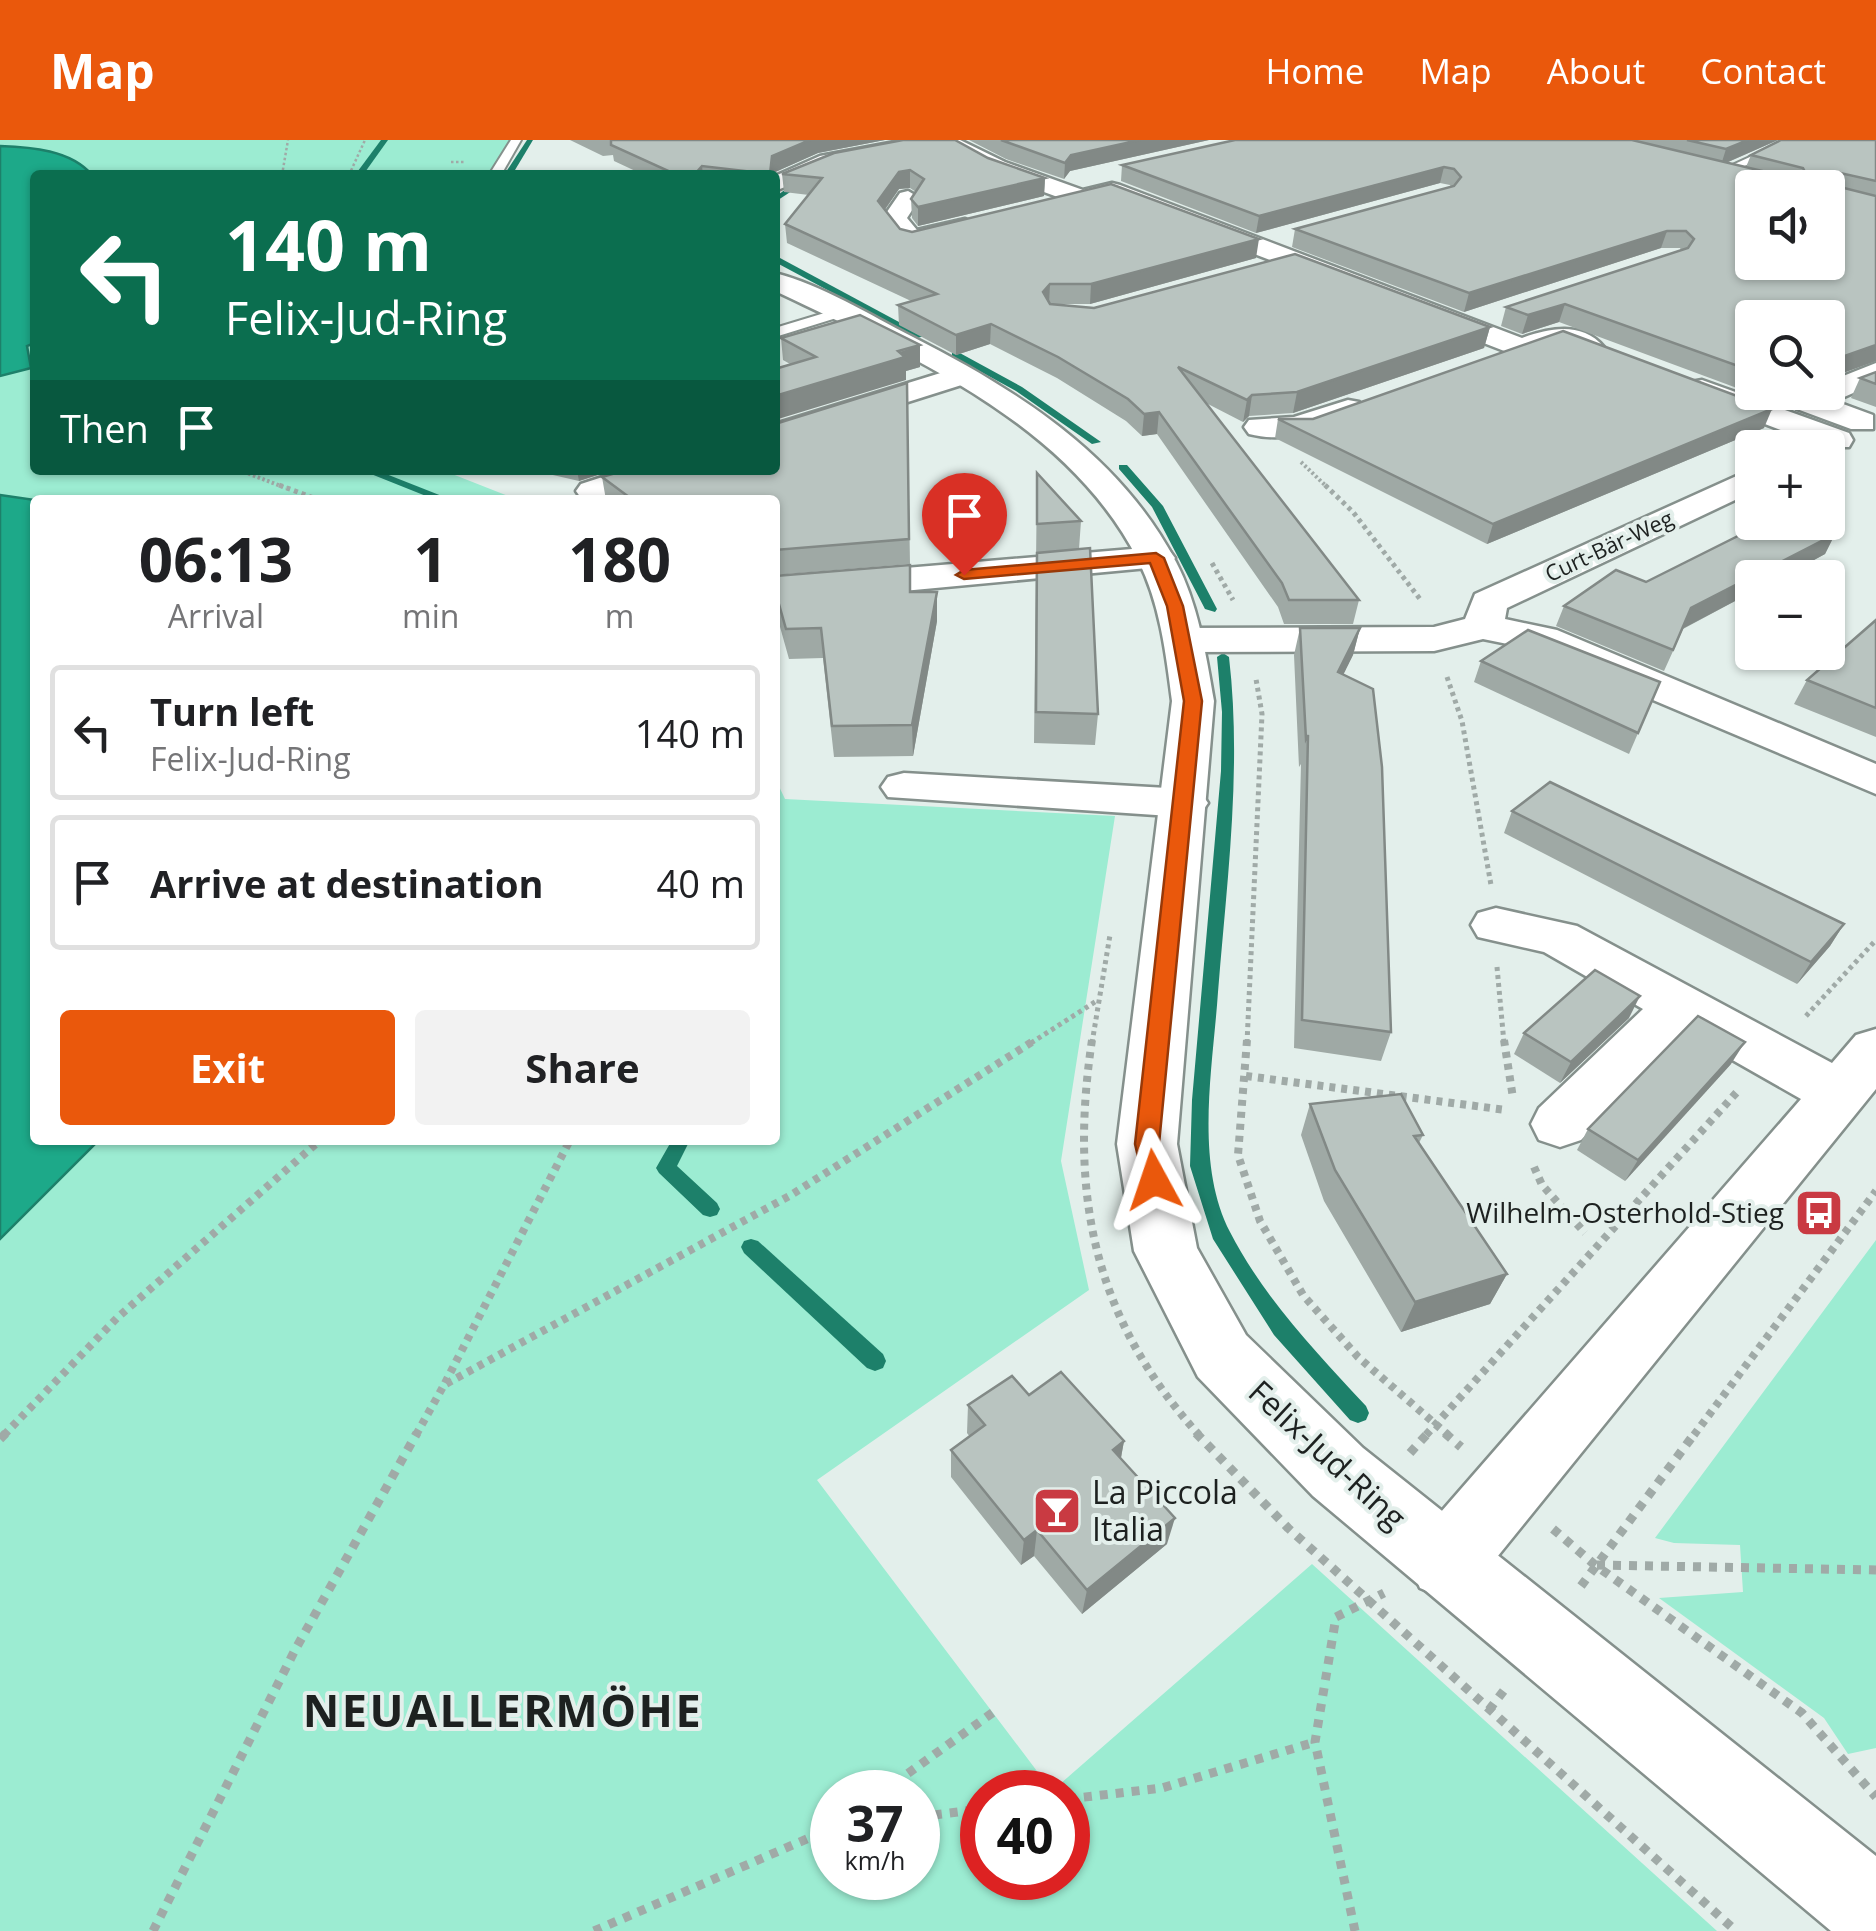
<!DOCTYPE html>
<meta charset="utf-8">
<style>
:root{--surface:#fff;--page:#f2f2f2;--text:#202124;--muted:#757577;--line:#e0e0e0;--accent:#ea580c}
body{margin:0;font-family:"Open Sans",sans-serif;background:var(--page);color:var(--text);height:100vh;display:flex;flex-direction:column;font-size:38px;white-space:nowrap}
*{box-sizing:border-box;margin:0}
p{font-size:32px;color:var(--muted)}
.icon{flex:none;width:55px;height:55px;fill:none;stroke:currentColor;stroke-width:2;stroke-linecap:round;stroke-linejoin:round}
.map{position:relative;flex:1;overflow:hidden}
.sheet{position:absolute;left:30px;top:355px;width:750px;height:650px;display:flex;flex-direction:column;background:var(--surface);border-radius:10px;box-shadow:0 2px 8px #0004}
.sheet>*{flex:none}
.banner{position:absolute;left:30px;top:30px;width:750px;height:305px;border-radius:10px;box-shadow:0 2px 8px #0004;background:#0b6e4f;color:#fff;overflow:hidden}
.fabs{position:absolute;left:1735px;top:30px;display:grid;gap:20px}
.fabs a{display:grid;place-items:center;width:110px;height:110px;border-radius:10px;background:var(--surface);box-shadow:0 2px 8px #0004;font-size:50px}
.speed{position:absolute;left:810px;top:1630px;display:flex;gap:20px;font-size:50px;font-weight:700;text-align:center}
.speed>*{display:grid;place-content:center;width:130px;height:130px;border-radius:50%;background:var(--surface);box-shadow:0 2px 8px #0004;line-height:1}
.speed small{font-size:25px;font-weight:400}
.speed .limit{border:15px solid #d22;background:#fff;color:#111}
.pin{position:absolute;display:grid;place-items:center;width:85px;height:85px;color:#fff;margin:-102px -42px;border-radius:50% 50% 50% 0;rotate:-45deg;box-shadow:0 0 10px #0007}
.pin .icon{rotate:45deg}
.me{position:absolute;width:110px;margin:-55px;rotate:355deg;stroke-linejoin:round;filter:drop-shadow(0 0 8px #0008)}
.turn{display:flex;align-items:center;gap:35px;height:210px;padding:0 30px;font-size:45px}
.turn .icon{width:130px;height:130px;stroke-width:2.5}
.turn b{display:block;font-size:70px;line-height:85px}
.then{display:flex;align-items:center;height:95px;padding:0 30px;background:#0003;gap:20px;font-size:38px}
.eta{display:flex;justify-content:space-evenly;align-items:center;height:170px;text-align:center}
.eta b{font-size:60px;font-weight:700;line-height:70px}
.action{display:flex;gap:20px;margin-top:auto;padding:20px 30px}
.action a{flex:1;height:115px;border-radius:10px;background:var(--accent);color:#fff;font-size:40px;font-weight:700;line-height:115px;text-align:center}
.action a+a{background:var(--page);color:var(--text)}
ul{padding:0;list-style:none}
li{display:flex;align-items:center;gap:30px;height:135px;margin:0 20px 15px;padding:0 10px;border:5px solid var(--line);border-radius:10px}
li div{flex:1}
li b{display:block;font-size:38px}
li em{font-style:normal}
header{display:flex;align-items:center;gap:60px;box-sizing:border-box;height:140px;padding:0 50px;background:var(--accent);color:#fff}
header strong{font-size:48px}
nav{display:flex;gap:55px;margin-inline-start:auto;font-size:35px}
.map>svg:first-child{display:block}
.green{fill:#9cecd2;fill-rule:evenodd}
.water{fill:#1da989;stroke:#1d806a;stroke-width:2.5}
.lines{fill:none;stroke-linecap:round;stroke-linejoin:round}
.stream{fill:#1d806a;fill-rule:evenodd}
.service-casing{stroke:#85908c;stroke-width:4}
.minor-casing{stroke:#85908c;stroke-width:5}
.tertiary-casing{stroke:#85908c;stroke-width:5}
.path-far4{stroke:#a0aaa7;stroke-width:2.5;stroke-dasharray:2.5 2.5;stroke-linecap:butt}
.path-far3{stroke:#a0aaa7;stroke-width:4;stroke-dasharray:2.5 2.5;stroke-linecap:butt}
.path-far2{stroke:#a0aaa7;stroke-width:5;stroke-dasharray:4 4;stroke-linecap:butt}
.path-far1{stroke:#a0aaa7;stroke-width:8;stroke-dasharray:6 6;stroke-linecap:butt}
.path{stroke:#a0aaa7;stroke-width:9;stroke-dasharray:8 8;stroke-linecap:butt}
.service{fill:#fff;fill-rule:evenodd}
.minor{fill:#fff;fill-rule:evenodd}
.tertiary{fill:#fff;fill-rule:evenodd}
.wall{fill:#9fa9a5}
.shaded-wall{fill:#828986}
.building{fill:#b9c4c0;stroke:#828986;stroke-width:2.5;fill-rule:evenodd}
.route{fill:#ea580c;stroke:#983908;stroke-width:2.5}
.labels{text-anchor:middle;stroke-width:8;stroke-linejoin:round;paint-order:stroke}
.far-street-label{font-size:22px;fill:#1d2120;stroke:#e3efeb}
.poi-label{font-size:28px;fill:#1d2120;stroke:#e3efeb;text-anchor:end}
.near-street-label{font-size:32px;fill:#1d2120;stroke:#e3efeb}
.near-poi-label{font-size:32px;fill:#1d2120;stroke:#e3efeb;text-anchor:start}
.near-district-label{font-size:45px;font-weight:bold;letter-spacing:2.5px;fill:#1d2120;stroke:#e3efeb}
</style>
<header>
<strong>Map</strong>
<nav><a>Home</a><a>Map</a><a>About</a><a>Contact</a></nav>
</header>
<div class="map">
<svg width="1876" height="1791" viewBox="0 0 1876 1791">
<rect width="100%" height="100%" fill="#e3efeb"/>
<g class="green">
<path d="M 0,0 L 510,0 L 488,35 L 92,35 C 71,10 32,7 0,6 Z"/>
<polygon points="35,203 35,330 442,330 518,360 35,360 0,355 0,236 31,228 27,205"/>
<path d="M 775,638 L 785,659 L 1115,676 L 1061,1021 L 1089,1150 L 817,1340 L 1052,1651 L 1312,1424 L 1717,1791 L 0,1791 L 0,1099 L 99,1000 L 775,1000 ZM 832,1652 L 918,1652 L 918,1738 L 832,1738 ZM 982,1652 L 1068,1652 L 1068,1738 L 982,1738 Z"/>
<polygon points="1876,1100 1876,1608 1848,1614 1824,1578 1659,1458 1743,1452 1740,1405 1674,1403 1655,1398"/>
</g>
<g class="water">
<path d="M 0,6 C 31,7 71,10 92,35 L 35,35 L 35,203 L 27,206 L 31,228 L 0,236 Z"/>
<polygon points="0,355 35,360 35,1000 99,1000 0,1099"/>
</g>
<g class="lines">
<g class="stream">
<polygon points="381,0 388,0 363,35 355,35"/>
<polygon points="527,0 533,0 512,35 504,35"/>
<polygon points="800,39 807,41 775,62 775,57"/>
<polygon points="775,118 780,118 925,196 917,198 775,122"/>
<polygon points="952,212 958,212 1022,247 1101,302 1092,304 1016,251 952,216"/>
<polygon points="1119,325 1127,325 1163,366 1217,469 1215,472 1205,469 1152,367 1119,329"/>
<polygon points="361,330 376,330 452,360 436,360"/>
<path d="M 1223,513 L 1229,517 C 1242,628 1227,740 1218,852 C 1213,927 1194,1022 1230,1092 C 1264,1158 1316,1212 1366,1266 L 1369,1273 L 1366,1280 L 1358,1283 L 1350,1280 L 1274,1195 L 1213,1099 L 1190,1026 L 1192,960 L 1221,631 L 1222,572 L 1217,517 Z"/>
<polygon points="672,1000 690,1000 677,1026 717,1063 720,1069 717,1075 710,1077 703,1075 659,1033 656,1028"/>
<polygon points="751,1099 758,1101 883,1214 886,1221 883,1228 875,1231 867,1228 744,1113 741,1107 744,1101"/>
</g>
<g class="service-casing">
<g id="service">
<polygon points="511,0 521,0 501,35 489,35"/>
<polygon points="1787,0 1801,0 1727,34 1717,32"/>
<polygon points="841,168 848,172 846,175 775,197 775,188"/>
</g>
</g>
<g class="minor-casing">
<g id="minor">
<path d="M 932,0 L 960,0 L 1005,22 L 1083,50 L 1112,43 L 1120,45 L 1522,198 C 1549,188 1582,181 1604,207 L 1599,213 C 1583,217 1575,207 1560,206 C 1543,204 1530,219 1512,214 L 1110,58 L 1082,65 L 1074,63 L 989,32 Z"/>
<polygon points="908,51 920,58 907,78 917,90 965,79 977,86 974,91 911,107 902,104 882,79 900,53"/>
<polygon points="1876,223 1876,243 1835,261 1873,275 1873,289 1851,289 1797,269 1792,262 1804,252 1828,252 1828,242"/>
<polygon points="960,227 971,230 975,236 971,242 775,304 775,284"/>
<polygon points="1702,240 1849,293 1853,300 1849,307 1825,307 1691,256 1687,249 1691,242"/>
<path d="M 1348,260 L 1359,262 L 1364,269 L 1359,276 C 1322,289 1288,304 1249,294 L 1244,287 L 1249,280 L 1294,277 Z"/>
<polygon points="1752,329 1752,352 1507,468 1505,479 1557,490 1876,624 1876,654 1532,509 1483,499 1434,511 1184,512 1170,509 1164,500 1170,491 1184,488 1434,487 1465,479 1475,454"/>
<polygon points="624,330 676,330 671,337 599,360 581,358 576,351 581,344"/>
<polygon points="1156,407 1169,410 1175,418 1169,426 775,463 775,439"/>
<polygon points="904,633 1185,649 1201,653 1208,663 1201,673 1185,677 888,657 881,647 888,637"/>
<polygon points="1496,768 1577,786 1832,923 1856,895 1876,889 1876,949 1472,1448 1446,1459 1420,1448 1409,1422 1420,1396 1801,959 1685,893 1581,1000 1560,1007 1539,1000 1531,984 1539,968 1643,869 1544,812 1478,797 1471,785 1478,773"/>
</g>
</g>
<g class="tertiary-casing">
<g id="tertiary">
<polygon points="905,0 951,0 940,6 834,27 775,51 775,36 820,16"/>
<path d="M 775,133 C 822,145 870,175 913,197 C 1017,250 1120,315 1176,422 C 1198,464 1206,514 1214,561 L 1177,1004 L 1197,1108 L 1246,1195 L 1363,1308 L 1876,1716 L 1876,1791 L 1831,1791 L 1313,1356 L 1198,1237 L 1134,1111 L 1117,1004 L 1172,561 C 1166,514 1160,463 1138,420 C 1068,282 907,214 775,151 Z"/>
</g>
</g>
<g class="path-far4">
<polyline points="451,22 466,22"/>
<polyline points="282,35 288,0"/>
<polyline points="349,35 365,0"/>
</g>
<g class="path-far3">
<polyline points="1301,322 1328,348"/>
<polyline points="239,330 286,348"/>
</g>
<g class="path-far2">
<polyline points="279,345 319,360"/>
<polyline points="1325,345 1353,372 1420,459"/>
<polyline points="1212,423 1233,460"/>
<polyline points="1447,537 1462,581 1491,745"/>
<polyline points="1497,827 1504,903"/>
<polyline points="1806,876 1876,800"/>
<polyline points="1031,903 1098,860"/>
<polyline points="1092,903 1110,795"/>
<polyline points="1247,903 1262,574 1256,539"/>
</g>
<g class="path-far1">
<path d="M 1092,900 C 1069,1053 1093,1178 1199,1295"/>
<polyline points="1247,900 1238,1015 1260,1081 1303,1155 1358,1217 1448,1295"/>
<polyline points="1504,900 1513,958"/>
<polyline points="1246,936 1506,970"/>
<polyline points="1534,1027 1542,1045 1585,1093"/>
<polyline points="445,1243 570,1000"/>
<polyline points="4,1295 117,1178 317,1003"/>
<polyline points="416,1295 444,1245 791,1055 1035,900"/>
<polyline points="1426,1295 1737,952"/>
<polyline points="1694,1295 1876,1051"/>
</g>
<g class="path">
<polyline points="1196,1293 1288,1388 1736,1791"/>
<polyline points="1445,1293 1461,1307"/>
<polyline points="0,1299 6,1293"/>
<polyline points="1410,1313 1428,1293"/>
<polyline points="1553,1389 1595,1425 1802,1573 1876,1657"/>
<polyline points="1597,1425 1876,1430"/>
<polyline points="1581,1446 1695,1293"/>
<polyline points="1489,1570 1505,1549"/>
<polyline points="882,1652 995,1571"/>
<polyline points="1068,1659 1162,1648 1315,1602"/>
<polyline points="918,1677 982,1669"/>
<polyline points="153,1791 295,1510 417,1293"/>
<polyline points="594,1791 832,1688"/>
<polyline points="1355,1791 1315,1602 1336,1477 1384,1453"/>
</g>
<use href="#service" class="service"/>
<use href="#minor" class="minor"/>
<use href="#tertiary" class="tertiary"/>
</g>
<g class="wall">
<polygon points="570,0 885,0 818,13 773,33 773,35 644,35 614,21 613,15 603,16"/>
<polygon points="969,0 1209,0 1070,31 1064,39 1006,19"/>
<polygon points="1235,0 1778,0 1726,23 1746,27 1751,15 1876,0 1876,221 1829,238 1828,241 1828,178 1752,178 1752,252 1798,252 1791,268 1559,182 1522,194 1501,186 1506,167 1681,110 1680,108 1661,108 1464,172 1292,107 1295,89 1451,47 1450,45 1440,43 1256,93 1121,41 1122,25"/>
<polygon points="988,18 1045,38 1044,56 918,86 912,78 911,59 916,52 910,48 899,49 885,70 900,89 912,92 1256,118 1090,164 1056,164 1094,168 1490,187 1484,208 1293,273 1249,276 1243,282 1206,263 1359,460 1353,484 1284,484 1278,467 1157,294 1142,296 1126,281 1057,238 990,204 956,215 899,185 898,165 911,161 787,103 785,84 809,55 784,52 782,34"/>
<polygon points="781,198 920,205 920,227 906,231 906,240 790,224 783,220"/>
<polygon points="1876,232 1876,267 1851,258 1860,238"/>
<polygon points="907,243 910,424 775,435 775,360 606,360 602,337"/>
<polygon points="1278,279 1764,288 1487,404 1275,298"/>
<polygon points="531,330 613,330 579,341"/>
<polygon points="1037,333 1081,381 1079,409 1098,574 1095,605 1034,603"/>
<polygon points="1835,394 1825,414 1781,438 1752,438 1752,452 1683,489 1664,531 1556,486 1564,466 1646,442"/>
<polygon points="775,436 910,452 937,452 937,481 913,616 834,617 823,518 789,519 775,469"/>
<polygon points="1876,480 1876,597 1794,564 1807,540"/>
<polygon points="1300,488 1360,488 1353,515 1343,534 1391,892 1381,921 1294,908 1301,624 1299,627 1294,515"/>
<polygon points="1481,521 1660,542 1629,614 1474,542"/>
<polygon points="1512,671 1844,784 1830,806 1797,844 1504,693"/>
<polygon points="1629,878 1560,943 1514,914 1524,893"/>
<polygon points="1731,924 1625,1041 1577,1010 1588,989"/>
<polygon points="1310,964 1423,995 1419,1003 1507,1134 1490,1164 1401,1192 1324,1061 1301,995"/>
<polygon points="1029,1255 1124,1301 1121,1318 1167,1404 1082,1474 1034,1416 1021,1425 951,1337 951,1310 970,1297 967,1293 968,1265"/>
</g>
<g class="shaded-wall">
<polygon points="810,0 885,0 818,13 773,33 773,35 770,35 772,16"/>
<polygon points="1140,0 1209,0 1070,31 1064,39 1065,23 1071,15"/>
<polygon points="1748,0 1778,0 1721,25 1726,9"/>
<polygon points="702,26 703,35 694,35"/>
<polygon points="1444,27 1440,43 1256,93 1259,76"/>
<polygon points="910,30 910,48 899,49 878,79 878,61 899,32"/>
<polygon points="1045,38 1044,56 918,86 918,67"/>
<polygon points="1667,91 1661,108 1464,172 1469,153"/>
<polygon points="1259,99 1256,118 1090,164 1091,144"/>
<polygon points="1050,144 1049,164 1043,152"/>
<polygon points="1565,164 1559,182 1522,194 1528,175"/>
<polygon points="991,184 990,204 956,215 956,195"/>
<polygon points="1490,187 1484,208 1293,273 1297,252"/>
<polygon points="920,205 920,227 906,231 906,240 775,280 775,256"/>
<polygon points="1876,205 1876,221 1829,238 1836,219"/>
<polygon points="1252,255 1249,276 1243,282 1247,260"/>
<polygon points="1772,269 1764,288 1487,404 1493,384"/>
<polygon points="1159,272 1157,294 1142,296 1144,274"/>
<polygon points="577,330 613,330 579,341"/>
<polygon points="1835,394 1825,414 1781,438 1752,438 1752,452 1682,489 1691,468"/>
<polygon points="937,452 937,481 913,616 912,585"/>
<polygon points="1360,488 1353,515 1331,560 1338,532"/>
<polygon points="1844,784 1830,806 1797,844 1811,822"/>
<polygon points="1640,856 1629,878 1560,943 1571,922"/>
<polygon points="1745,902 1731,924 1625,1041 1638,1020"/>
<polygon points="1507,1134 1490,1164 1401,1192 1415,1162"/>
<polygon points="1124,1301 1119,1328 1113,1310"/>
<polygon points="1175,1378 1167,1404 1082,1474 1087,1450"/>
<polygon points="1037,1390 1034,1416 1021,1425 1024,1400"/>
</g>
<g class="building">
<polygon points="611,0 810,0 772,16 770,34 702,26 694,35 677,35 611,5"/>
<polygon points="903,0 955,0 988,18 1045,38 918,67 911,59 924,39 910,30 899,32 878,61 900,89 912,92 1111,44 1259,99 1091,144 1050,144 1043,152 1050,164 1094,168 1295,114 1490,187 1297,252 1252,255 1247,260 1178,227 1359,460 1289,460 1282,443 1159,272 1144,274 1128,259 1058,217 991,184 956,195 898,165 937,154 785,84 822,38 782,34 834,13"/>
<polygon points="1001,0 1140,0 1071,15 1065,23"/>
<path d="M 1235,0 L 1632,0 L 1779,35 L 1802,35 L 1805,32 L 1803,28 L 1751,15 L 1781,0 L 1876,0 L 1876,41 L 1836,32 L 1831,35 L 1832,45 L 1876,56 L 1876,205 L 1836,219 L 1833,228 L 1828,229 L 1828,178 L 1752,178 L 1752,231 L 1565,164 L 1528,175 L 1506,167 L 1688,108 L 1694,99 L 1686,91 L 1667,91 L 1469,153 L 1295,89 L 1454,46 L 1461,37 L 1454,29 L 1444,27 L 1259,76 L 1122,25 ZM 1752,48 L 1828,48 L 1828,122 L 1752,122 Z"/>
<polygon points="1687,0 1748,0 1726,9"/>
<polygon points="860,175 920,205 898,211 905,217 775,256 775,229 816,217 781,198"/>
<polygon points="1563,191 1772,269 1493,384 1278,279 1313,279"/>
<polygon points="1876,232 1876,244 1860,238"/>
<polygon points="907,243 909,399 775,410 775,360 633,360 602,337 626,330 775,330 775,284"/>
<polygon points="1037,333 1081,381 1037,384"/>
<polygon points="1766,382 1806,382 1835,394 1691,468 1673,510 1564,466 1616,430 1646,442"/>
<polygon points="1090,408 1098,574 1036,572 1037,413"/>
<polygon points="910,425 910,452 937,452 912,585 832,586 821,488 786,489 775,450 775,436"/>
<polygon points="1876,480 1876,568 1807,540"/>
<polygon points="1300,488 1360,488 1338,532 1373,549 1382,627 1391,892 1302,880 1308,595 1306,599"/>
<polygon points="1528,490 1660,542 1638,593 1481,521"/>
<polygon points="1550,642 1844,784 1811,822 1512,671"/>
<polygon points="1595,830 1640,856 1571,922 1524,893"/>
<polygon points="1698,876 1745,902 1638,1020 1588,989"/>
<polygon points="1401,954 1423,995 1414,996 1507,1134 1415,1162 1335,1030 1310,964"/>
<polygon points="1061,1232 1124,1301 1113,1310 1175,1378 1087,1450 1037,1390 1024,1400 951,1310 985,1285 968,1265 1012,1236 1029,1255"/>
</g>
<polygon class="route" points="1156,413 1164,418 1183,466 1202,561 1159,1004 1166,1040 1162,1047 1145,1047 1135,1004 1184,561 1167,466 1150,423 964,439 956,435 964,430"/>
<defs>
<g id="bus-square" transform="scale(2.5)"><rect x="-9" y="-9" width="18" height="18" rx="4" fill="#c93a42" stroke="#e3efeb"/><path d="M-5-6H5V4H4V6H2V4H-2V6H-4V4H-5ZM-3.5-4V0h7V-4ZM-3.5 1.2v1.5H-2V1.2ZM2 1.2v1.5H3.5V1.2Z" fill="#fff"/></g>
<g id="bar-square" transform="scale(2.5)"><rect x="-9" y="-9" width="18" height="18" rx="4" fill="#c93a42" stroke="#e3efeb"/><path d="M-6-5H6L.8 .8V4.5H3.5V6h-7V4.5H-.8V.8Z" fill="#fff"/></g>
</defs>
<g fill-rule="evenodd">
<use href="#bus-square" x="1819" y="1073"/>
<use href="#bar-square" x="1057" y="1371"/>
</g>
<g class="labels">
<g class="far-street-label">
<text transform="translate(1609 406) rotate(-25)" y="8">Curt-Bär-Weg</text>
</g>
<g class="poi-label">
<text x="1784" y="1083">Wilhelm-Osterhold-Stieg</text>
</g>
<g class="near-street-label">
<text transform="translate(1327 1315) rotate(43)" y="11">Felix-Jud-Ring</text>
</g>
<g class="near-poi-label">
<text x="1092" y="1364">La Piccola<tspan x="1092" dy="37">Italia</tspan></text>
</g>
<g class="near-district-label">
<text x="503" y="1587">NEUALLERMÖHE</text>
</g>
</g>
</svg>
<div class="fabs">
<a><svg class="icon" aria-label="sound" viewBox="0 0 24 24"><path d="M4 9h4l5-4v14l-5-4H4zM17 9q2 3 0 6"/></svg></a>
<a><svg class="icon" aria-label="search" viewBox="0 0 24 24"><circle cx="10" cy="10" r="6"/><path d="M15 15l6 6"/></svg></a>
<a>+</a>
<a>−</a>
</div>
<div class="speed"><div>37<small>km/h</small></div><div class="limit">40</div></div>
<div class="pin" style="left:964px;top:435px;background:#d93025"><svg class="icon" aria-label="arrive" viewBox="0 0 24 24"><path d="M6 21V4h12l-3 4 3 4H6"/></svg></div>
<svg class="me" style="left:1154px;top:1040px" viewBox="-20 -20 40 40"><path d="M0-17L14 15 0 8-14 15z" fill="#ea580c" stroke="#fff" stroke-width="4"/></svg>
<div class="banner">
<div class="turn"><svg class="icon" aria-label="left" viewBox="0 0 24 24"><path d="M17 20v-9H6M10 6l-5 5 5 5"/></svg><div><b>140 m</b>Felix-Jud-Ring</div></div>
<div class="then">Then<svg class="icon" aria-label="arrive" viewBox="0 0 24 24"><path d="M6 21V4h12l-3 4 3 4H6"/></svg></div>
</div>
<section class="sheet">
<div class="eta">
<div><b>06:13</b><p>Arrival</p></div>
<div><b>1</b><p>min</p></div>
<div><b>180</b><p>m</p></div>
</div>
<ul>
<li><svg class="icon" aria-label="left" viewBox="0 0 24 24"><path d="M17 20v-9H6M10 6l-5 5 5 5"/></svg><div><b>Turn left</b><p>Felix-Jud-Ring</p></div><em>140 m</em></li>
<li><svg class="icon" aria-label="arrive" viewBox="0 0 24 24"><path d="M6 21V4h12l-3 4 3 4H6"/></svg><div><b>Arrive at destination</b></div><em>40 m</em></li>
</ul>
<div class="action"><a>Exit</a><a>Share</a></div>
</section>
</div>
